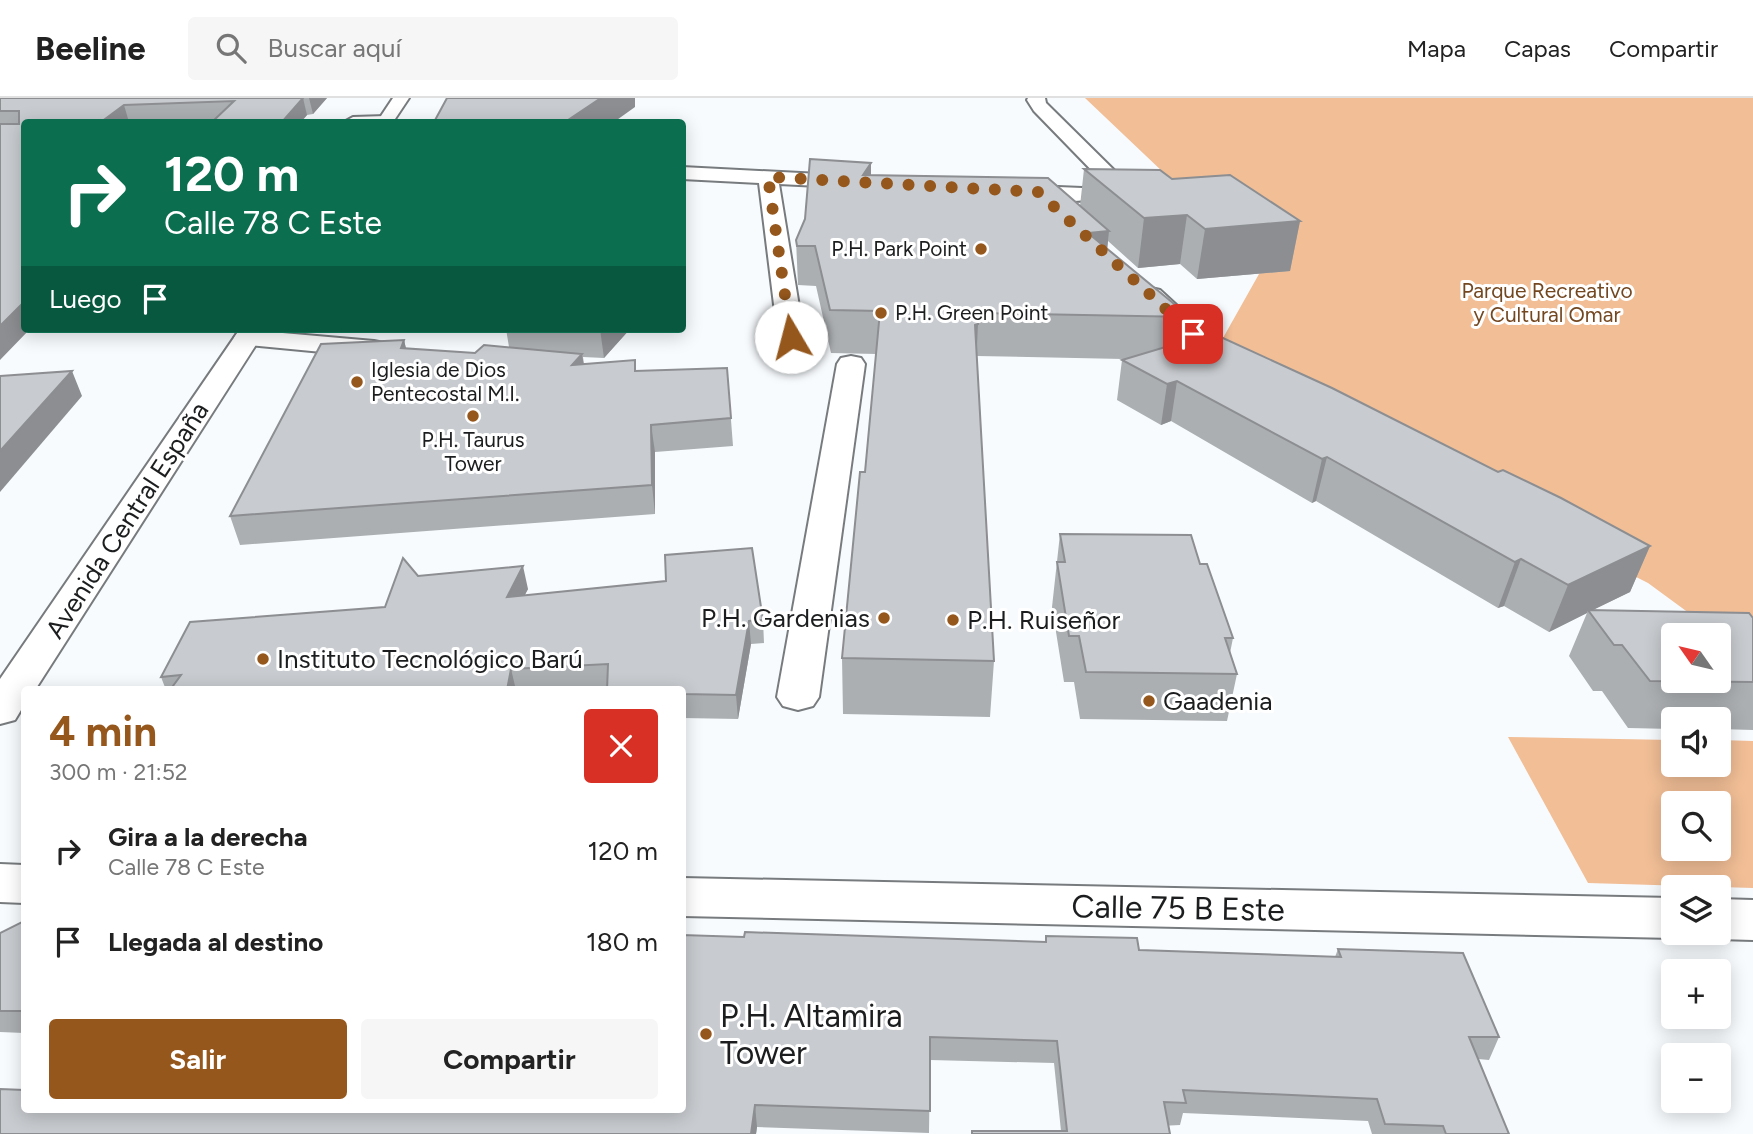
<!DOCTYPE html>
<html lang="es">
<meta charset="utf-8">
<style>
:root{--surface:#fff;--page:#f6f6f6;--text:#222;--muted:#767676;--line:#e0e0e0;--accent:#95571c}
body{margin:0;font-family:Figtree,sans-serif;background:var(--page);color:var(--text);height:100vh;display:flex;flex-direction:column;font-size:26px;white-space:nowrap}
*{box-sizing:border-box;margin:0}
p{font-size:23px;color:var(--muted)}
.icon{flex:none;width:38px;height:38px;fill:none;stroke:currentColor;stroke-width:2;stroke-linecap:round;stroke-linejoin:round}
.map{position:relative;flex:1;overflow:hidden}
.sheet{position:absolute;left:21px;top:588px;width:665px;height:427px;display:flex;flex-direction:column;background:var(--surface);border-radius:7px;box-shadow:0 4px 18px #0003}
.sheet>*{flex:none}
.guide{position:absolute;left:21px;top:21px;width:665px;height:214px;border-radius:7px;box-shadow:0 4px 18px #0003;background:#0b6e4f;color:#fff;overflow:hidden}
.needle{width:46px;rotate:304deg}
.controls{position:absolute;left:1661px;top:525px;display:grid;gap:14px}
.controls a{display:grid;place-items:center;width:70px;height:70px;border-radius:7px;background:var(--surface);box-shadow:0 4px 18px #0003;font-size:35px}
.pin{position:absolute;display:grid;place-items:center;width:60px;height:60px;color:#fff;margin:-30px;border-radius:14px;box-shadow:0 4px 10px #0006}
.me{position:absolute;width:77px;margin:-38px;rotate:352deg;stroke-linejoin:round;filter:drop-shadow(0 0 5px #0008)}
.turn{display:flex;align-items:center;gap:24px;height:147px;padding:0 28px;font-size:32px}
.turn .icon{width:91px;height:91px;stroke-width:2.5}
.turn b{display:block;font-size:49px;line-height:60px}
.then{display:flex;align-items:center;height:66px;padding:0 28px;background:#0003;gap:14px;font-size:26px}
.round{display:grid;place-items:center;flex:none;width:74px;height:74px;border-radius:7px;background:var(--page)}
.headline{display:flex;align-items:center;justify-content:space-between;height:119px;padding:0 28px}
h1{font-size:42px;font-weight:700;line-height:52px;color:var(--accent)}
.cta{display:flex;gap:14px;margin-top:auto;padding:14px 28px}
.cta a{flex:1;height:80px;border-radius:7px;background:var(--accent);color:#fff;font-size:28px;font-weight:700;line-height:80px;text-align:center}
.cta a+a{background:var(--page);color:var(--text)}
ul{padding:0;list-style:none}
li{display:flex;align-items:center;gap:21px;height:91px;padding:0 28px}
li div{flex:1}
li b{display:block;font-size:26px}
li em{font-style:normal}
header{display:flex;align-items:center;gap:42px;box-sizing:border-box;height:98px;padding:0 35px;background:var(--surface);border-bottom:2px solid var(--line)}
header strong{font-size:33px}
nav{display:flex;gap:38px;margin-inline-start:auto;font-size:24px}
.search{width:490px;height:63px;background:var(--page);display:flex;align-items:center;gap:18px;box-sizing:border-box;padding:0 24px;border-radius:7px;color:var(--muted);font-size:26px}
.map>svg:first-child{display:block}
.green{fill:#f1be96;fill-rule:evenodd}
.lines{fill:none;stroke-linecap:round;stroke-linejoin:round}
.minor-casing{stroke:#787b7e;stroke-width:4}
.major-casing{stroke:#787b7e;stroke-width:4}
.minor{fill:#fff;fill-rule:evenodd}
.major{fill:#fff;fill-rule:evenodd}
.wall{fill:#acafb2}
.shaded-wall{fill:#8c8e91}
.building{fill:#c8cbcf;stroke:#8c8e91;stroke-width:2;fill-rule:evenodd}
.route{stroke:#95571c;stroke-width:12;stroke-dasharray:0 21.6}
.poi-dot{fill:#95571c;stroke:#fff;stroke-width:2.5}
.labels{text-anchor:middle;stroke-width:6;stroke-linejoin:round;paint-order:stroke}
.far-poi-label{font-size:21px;fill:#1c1d1e;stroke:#fff;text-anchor:start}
.far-park-label{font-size:21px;fill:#734720;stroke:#fff}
.street-label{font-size:26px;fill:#1c1d1e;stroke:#fff}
.poi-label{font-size:26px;fill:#1c1d1e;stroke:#fff;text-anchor:start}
.near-street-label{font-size:32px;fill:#1c1d1e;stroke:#fff}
.near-poi-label{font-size:32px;fill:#1c1d1e;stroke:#fff;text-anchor:start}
</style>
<header>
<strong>Beeline</strong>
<div class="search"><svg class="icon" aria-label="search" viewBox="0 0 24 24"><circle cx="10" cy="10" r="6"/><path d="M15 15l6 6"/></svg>Buscar aquí</div>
<nav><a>Mapa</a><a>Capas</a><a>Compartir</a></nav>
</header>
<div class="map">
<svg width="1753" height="1036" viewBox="0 0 1753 1036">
<rect width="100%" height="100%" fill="#f8fbfe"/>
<g class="green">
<polygon points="1085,0 1753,0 1753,562 1648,485 1210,263 1259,176 1271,159 1184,94"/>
<path d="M 1508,639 L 1673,642 L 1673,667 L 1718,667 L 1719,642 L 1753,643 L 1753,790 L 1588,785 ZM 1673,705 L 1718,705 L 1718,751 L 1673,751 Z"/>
</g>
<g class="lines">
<g class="minor-casing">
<g id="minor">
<path d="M 1028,0 L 1045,0 L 1046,5 L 1124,82 L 1127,86 C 1109,110 1032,104 1006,97 L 1003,93 L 1006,89 L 1013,87 L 1082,90 L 1104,85 L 1034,13 L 1027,2 Z"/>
<polygon points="386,18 392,19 394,24 344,24 353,19"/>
<polygon points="682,69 859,78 866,80 869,84 866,88 859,90 779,86 804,239 800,245 791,247 782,245 778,239 759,85 682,81"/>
<polygon points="1151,190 1160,192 1222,249 1226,255 1222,261 1212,263 1202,261 1142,202 1139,197 1142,192"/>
<polygon points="247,232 374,243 384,245 388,251 384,257 374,259 238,246 234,240 238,234"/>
<polygon points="851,258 861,260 865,266 819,599 813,608 798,612 783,608 777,599 837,266 841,260"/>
<polygon points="0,766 24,767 24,805 0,804"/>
<polygon points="682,780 1673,800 1673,835 1689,835 1673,840 682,818"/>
<polygon points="1718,801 1753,802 1753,842 1718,841 1700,835 1718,835"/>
</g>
</g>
<g class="major-casing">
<g id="major">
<polygon points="393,0 409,0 393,24 377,24"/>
<polygon points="240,231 266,231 35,592 24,592 24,607 15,622 0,626 0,581"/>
</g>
</g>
<use href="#minor" class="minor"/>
<use href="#major" class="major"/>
</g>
<g class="wall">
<polygon points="0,0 327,0 313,16 307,17 301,24 212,24 216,21 130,24 24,24 0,262"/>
<polygon points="871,65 871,77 1080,108 1084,71 1172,81 1300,123 1290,173 1197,181 1180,166 1138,170 1108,143 1107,151 1190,219 1186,242 1498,374 1650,448 1630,494 1592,512 1753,520 1753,632 1718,631 1718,621 1673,621 1673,631 1628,630 1602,593 1593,593 1569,558 1587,515 1549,534 1504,508 1498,510 1316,403 1312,405 1171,323 1161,327 1117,302 1122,262 1123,261 977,258 994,563 990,619 843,616 842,560 865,374 876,256 831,255 816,188 798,187 796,142"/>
<polygon points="506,231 630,231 604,260 583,259 584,266 635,262 636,273 727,270 733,348 655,354 655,416 240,447 230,418 404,242 406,251 475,255 509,249"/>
<polygon points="1060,436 1233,540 1230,555 1237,576 1227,623 1080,621 1074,584 1064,584 1052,509"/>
<polygon points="418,478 528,491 524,498 763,522 764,545 751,546 738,621 682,620 682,592 607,590 573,592 166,592 161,579 385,509"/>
<polygon points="24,823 24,935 0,934 0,835"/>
<polygon points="1046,838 1139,852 1335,859 1338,851 1499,939 1489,962 1478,961 1509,1036 1372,1036 1368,1023 1183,1015 1180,1027 1061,1033 1054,965 930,962 929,1035 757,1029 756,1036 0,1036 24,1012 744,839 1045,844"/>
</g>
<g class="shaded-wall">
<polygon points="303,0 307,17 301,24 282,24"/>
<polygon points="309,0 327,0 313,16"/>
<polygon points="601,0 635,0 635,9 614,24 565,24"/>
<polygon points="124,7 129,24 101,24"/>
<polygon points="871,65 871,100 863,77"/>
<polygon points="1187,117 1180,166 1138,170 1144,120"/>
<polygon points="1300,123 1290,173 1197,181 1205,131"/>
<polygon points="1109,133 1105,172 1088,135"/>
<polygon points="24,204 24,231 30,231 0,262 0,228"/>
<polygon points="978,226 976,270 975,227"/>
<polygon points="600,231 630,231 604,260"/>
<polygon points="404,242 410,267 401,250"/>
<polygon points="582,256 586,281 572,267"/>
<polygon points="72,273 82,298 0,394 0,353"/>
<polygon points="1177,283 1171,323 1161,327 1167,286"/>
<polygon points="651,327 655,354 655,416 652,387"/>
<polygon points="1327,359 1316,403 1312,405 1322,361"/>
<polygon points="1650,448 1630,494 1589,514 1588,512 1587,515 1549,534 1568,487"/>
<polygon points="1521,461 1504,508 1498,510 1515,464"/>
<polygon points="523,468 528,491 512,522 507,499"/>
<polygon points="749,523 751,546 738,621 736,597"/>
<polygon points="511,571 516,592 507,592"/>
<polygon points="755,1007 757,1029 756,1036 751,1036"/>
</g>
<g class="building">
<polygon points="0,0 303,0 282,24 212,24 234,3 124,7 101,24 24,24 24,204 0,228 0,26 19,26 19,13 0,13"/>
<polygon points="447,0 601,0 565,24 434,24"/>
<polygon points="810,61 871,65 863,77 1048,80 1109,133 1088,135 1190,219 978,215 978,226 975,227 994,563 842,560 860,374 865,374 880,213 830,212 815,148 797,148 796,142 805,121"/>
<polygon points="1084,71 1160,72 1172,81 1230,77 1300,123 1205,131 1187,117 1144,120"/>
<polygon points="1212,235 1332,290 1498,374 1503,372 1561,400 1650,448 1568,487 1521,461 1515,464 1327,359 1322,361 1177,283 1167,286 1122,262"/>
<polygon points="404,242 401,250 475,255 484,247 582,256 572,267 635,262 635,273 727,270 731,320 651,327 652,387 230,418 321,246"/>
<polygon points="72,273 0,353 0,278"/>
<polygon points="1060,436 1191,437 1200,466 1207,466 1233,540 1225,540 1237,576 1086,574 1079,538 1069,538 1057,464 1065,464"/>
<polygon points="752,450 763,522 749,523 736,597 682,596 682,592 607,592 608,566 511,571 507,592 170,592 181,577 161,579 190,524 385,509 403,460 418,478 523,468 507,499 666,483 665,457"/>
<path d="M 1588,512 L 1749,515 L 1753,520 L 1753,584 L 1650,583 L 1622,547 L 1614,547 ZM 1673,537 L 1718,537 L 1718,583 L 1673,583 Z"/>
<polygon points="24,823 24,913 0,913 0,835"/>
<polygon points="745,834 1046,844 1046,838 1137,840 1139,852 1341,859 1338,851 1463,855 1499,939 1469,939 1509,1036 1446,1036 1443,1028 1385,1026 1377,1001 1183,992 1186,1005 1164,1004 1170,1036 972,1036 972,1033 1067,1033 1057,943 930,939 930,1013 755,1007 751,1036 0,1036 0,991 24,992 24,1012 682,1012 682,837 744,839"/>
</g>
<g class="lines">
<polyline class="route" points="791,239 768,79 1038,94 1193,236"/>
</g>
<g class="poi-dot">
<circle cx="981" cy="151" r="7"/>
<circle cx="881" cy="215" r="7"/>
<circle cx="357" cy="284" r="7"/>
<circle cx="473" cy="318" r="7"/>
<circle cx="884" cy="520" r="7"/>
<circle cx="953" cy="522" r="7"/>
<circle cx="263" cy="561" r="7"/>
<circle cx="1149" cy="603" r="7"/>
<circle cx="706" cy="936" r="7"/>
</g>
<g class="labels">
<g class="far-poi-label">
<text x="967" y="158" text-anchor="end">P.H. Park Point</text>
<text x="895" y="222">P.H. Green Point</text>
<text x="371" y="279">Iglesia de Dios<tspan x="371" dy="24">Pentecostal M.I.</tspan></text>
<text x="473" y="349" text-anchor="middle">P.H. Taurus<tspan x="473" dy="24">Tower</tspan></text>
</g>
<g class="far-park-label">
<text x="1547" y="200">Parque Recreativo<tspan x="1547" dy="24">y Cultural Omar</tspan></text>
</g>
<g class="street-label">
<text transform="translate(127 422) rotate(-57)" y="9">Avenida Central España</text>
</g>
<g class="poi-label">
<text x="870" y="529" text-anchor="end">P.H. Gardenias</text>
<text x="967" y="531">P.H. Ruiseñor</text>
<text x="277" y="570">Instituto Tecnológico Barú</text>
<text x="1163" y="612">Gaadenia</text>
</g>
<g class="near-street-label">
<text transform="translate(1178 810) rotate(1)" y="11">Calle 75 B Este</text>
</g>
<g class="near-poi-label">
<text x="720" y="929">P.H. Altamira<tspan x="720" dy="37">Tower</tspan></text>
</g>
</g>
</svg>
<div class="controls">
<a><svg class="needle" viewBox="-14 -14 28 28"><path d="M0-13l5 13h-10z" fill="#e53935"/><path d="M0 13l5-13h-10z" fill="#767676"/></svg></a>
<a><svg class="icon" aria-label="sound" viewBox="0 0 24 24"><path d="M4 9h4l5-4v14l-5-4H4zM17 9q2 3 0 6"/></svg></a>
<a><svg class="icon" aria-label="search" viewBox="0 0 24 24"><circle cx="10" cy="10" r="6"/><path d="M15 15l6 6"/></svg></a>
<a><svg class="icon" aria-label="layers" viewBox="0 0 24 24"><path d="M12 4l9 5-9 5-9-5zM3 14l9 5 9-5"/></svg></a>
<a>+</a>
<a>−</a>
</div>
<div class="pin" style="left:1193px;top:236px;background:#d93025"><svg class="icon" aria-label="arrive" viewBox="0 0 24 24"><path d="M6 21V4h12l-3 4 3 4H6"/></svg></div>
<svg class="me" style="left:791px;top:239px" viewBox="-20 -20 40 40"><circle r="19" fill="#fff"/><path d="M0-13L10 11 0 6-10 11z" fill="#95571c"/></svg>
<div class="guide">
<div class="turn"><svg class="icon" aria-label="right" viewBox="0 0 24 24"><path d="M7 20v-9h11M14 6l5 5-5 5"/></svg><div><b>120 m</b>Calle 78 C Este</div></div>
<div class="then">Luego<svg class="icon" aria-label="arrive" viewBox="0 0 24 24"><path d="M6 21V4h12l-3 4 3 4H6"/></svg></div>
</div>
<section class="sheet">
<div class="headline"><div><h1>4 min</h1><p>300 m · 21:52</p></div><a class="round" style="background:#d93025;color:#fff"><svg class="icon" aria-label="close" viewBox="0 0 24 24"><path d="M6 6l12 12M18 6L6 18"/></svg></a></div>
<ul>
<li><svg class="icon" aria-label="right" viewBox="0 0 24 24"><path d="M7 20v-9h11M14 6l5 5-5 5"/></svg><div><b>Gira a la derecha</b><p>Calle 78 C Este</p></div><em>120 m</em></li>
<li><svg class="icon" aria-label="arrive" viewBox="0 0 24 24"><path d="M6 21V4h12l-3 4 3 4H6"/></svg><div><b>Llegada al destino</b></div><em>180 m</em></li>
</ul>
<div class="cta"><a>Salir</a><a>Compartir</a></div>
</section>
</div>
